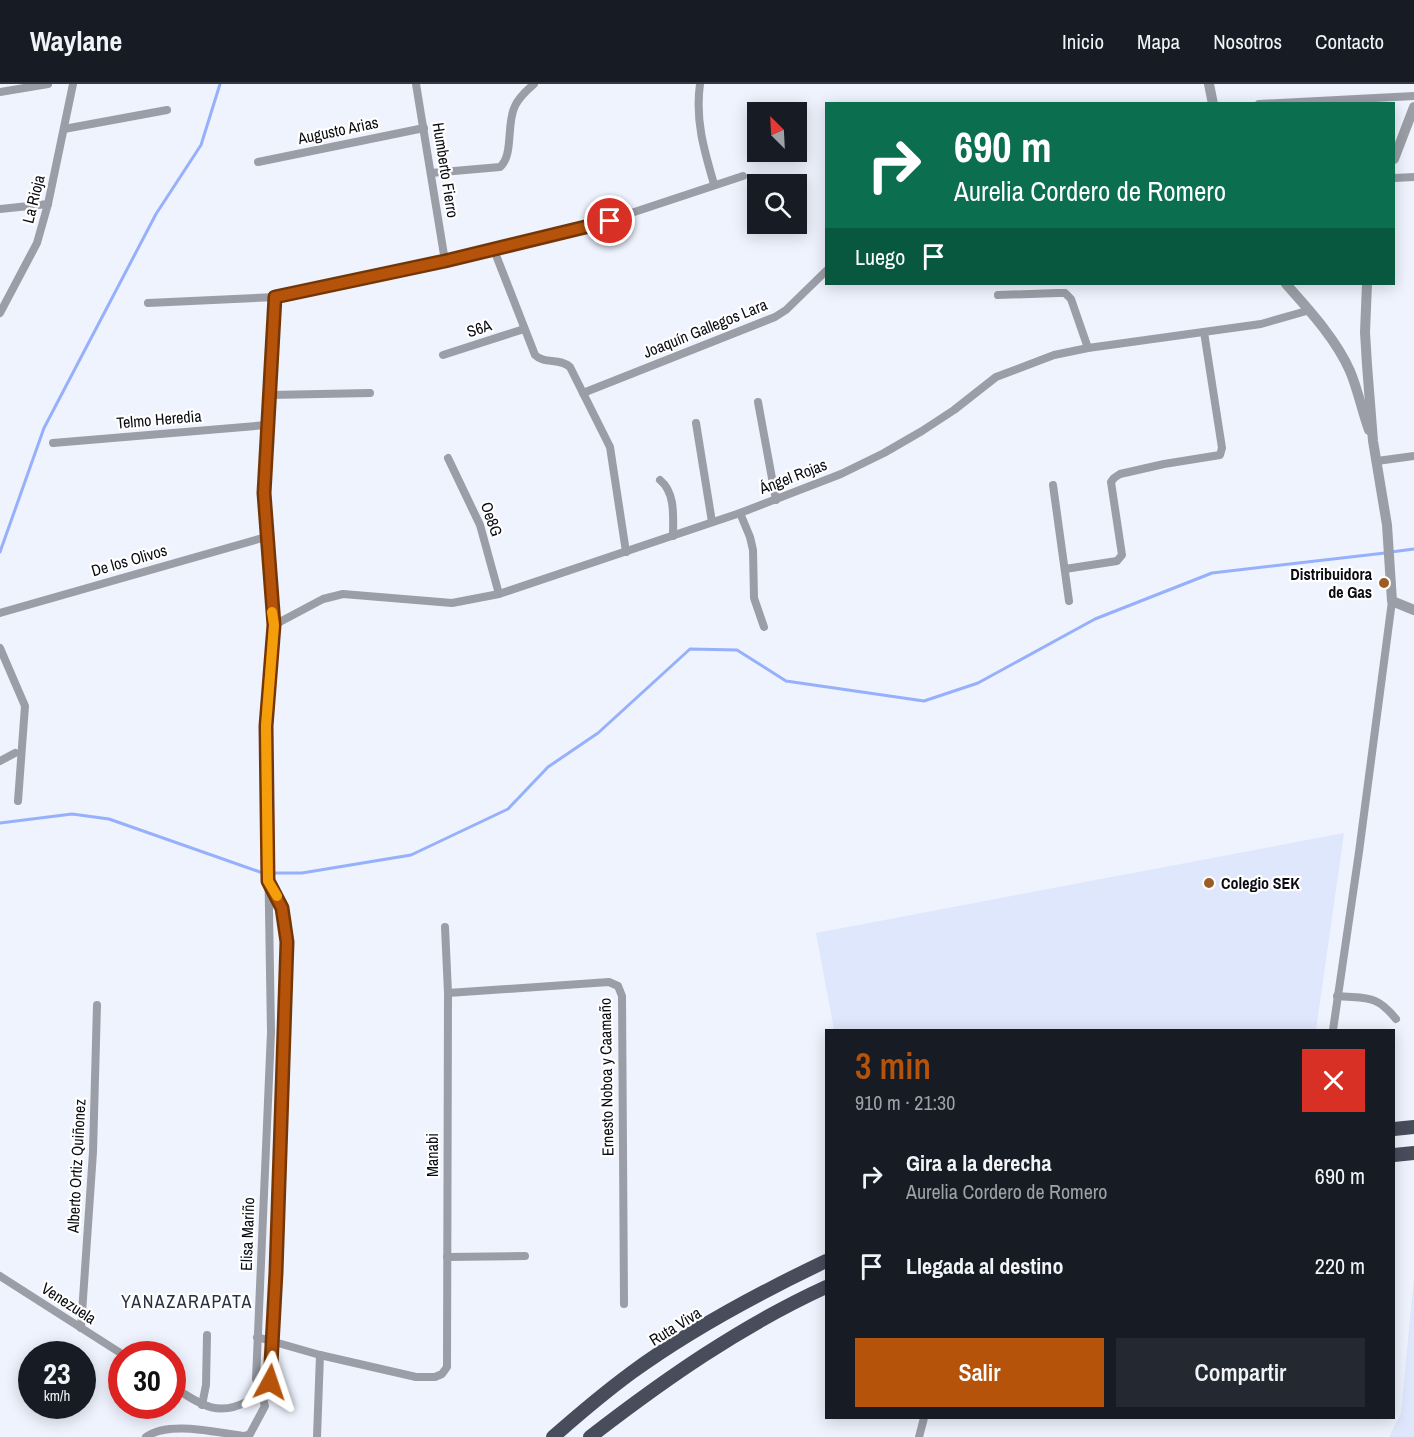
<!DOCTYPE html>
<html lang="es">
<meta charset="utf-8">
<style>
:root{--surface:#171b24;--page:#242831;--text:#f1f3f6;--muted:#9ea1a6;--line:#363941;--accent:#b45309}
body{margin:0;font-family:"Archivo Narrow",sans-serif;background:var(--page);color:var(--text);height:100vh;display:flex;flex-direction:column;font-size:22px;white-space:nowrap}
*{box-sizing:border-box;margin:0}
p{font-size:20px;color:var(--muted)}
.icon{flex:none;width:33px;height:33px;fill:none;stroke:currentColor;stroke-width:2;stroke-linecap:round;stroke-linejoin:round}
.map{position:relative;flex:1;overflow:hidden}
.details{position:absolute;left:825px;top:945px;width:570px;height:390px;display:flex;flex-direction:column;background:var(--surface);border-radius:0px;box-shadow:0 3px 15px #0003}
.details>*{flex:none}
.banner{position:absolute;left:825px;top:18px;width:570px;height:183px;border-radius:0px;box-shadow:0 3px 15px #0003;background:#0b6e4f;color:#fff;overflow:hidden}
.needle{width:39px;rotate:336deg}
.fabs{position:absolute;left:747px;top:18px;display:grid;gap:12px}
.fabs a{display:grid;place-items:center;width:60px;height:60px;border-radius:0px;background:var(--surface);box-shadow:0 3px 15px #0003;font-size:30px}
.speed{position:absolute;left:18px;top:1257px;display:flex;gap:12px;font-size:30px;font-weight:700;text-align:center}
.speed>*{display:grid;place-content:center;width:78px;height:78px;border-radius:50%;background:var(--surface);box-shadow:0 3px 15px #0003;line-height:1}
.speed small{font-size:15px;font-weight:400}
.speed .limit{border:9px solid #d22;background:#fff;color:#111}
.pin{position:absolute;display:grid;place-items:center;width:51px;height:51px;color:#fff;margin:-26px;border:3px solid #fff;border-radius:50%;box-shadow:0 2px 6px #0007}
.me{position:absolute;width:66px;margin:-33px;rotate:5deg;stroke-linejoin:round;filter:drop-shadow(0 0 4px #0008)}
.turn{display:flex;align-items:center;gap:21px;height:126px;padding:0 30px;font-size:27px}
.turn .icon{width:78px;height:78px;stroke-width:2.5}
.turn b{display:block;font-size:42px;line-height:51px}
.then{display:flex;align-items:center;height:57px;padding:0 30px;background:#0003;gap:12px;font-size:22px}
.round{display:grid;place-items:center;flex:none;width:63px;height:63px;border-radius:0px;background:var(--page)}
.overview{display:flex;align-items:center;justify-content:space-between;height:102px;padding:0 30px}
h1{font-size:36px;font-weight:600;line-height:45px;color:var(--accent)}
.action{display:flex;gap:12px;margin-top:auto;padding:12px 30px}
.action a{flex:1;height:69px;border-radius:0px;background:var(--accent);color:#fff;font-size:24px;font-weight:600;line-height:69px;text-align:center}
.action a+a{background:var(--page);color:var(--text)}
ul{padding:0;list-style:none}
li{display:flex;align-items:center;gap:18px;height:90px;padding:0 30px}
li div{flex:1}
li b{display:block;font-size:22px}
li em{font-style:normal}
header{display:flex;align-items:center;gap:36px;box-sizing:border-box;height:84px;padding:0 30px;background:var(--surface);border-bottom:2px solid var(--line)}
header strong{font-size:28px}
nav{display:flex;gap:33px;margin-inline-start:auto;font-size:21px}
.map>svg:first-child{display:block}
.built{fill:#dfe7fc}
.lines{fill:none;stroke-linecap:round;stroke-linejoin:round}
.stream{stroke:#96b0fb;stroke-width:3}
.minor{stroke:#9b9ea6;stroke-width:8}
.tertiary{stroke:#9b9ea6;stroke-width:10}
.trunk{stroke:#484d5c;stroke-width:14}
.route-casing{stroke:#753606;stroke-width:15}
.route{stroke:#b45309;stroke-width:10}
.slow{stroke:#f59e0b;stroke-width:10}
.poi-dot{fill:#9b5d23;stroke:#fff;stroke-width:2}
.labels{text-anchor:middle;stroke-width:4.5;stroke-linejoin:round;paint-order:stroke}
.street-label{font-size:16px;fill:#0a0c12;stroke:#fff}
.poi-label{font-size:16px;font-weight:bold;fill:#0a0c12;stroke:#fff;text-anchor:end}
.neighbourhood-label{font-size:18px;letter-spacing:1.5px;fill:#2b313f;stroke:#fff}
</style>
<header>
<strong>Waylane</strong>
<nav><a>Inicio</a><a>Mapa</a><a>Nosotros</a><a>Contacto</a></nav>
</header>
<div class="map">
<svg width="1414" height="1353" viewBox="0 0 1414 1353">
<rect width="100%" height="100%" fill="#eef3fe"/>
<g class="built">
<polygon points="1344,749 1316,946 834,946 816,849"/>
<polygon points="1414,1192 1414,1353 1389,1353 1401,1329"/>
</g>
<g class="lines">
<g class="stream">
<polyline points="0,468 44,344 156,130 201,61 220,0"/>
<polyline points="1391,468 1414,465"/>
<polyline points="0,739 72,730 109,735 263,789 302,789 411,771 508,725 548,683 598,649 690,565 737,566 786,597 924,617 978,599 1095,535 1212,489 1385,469"/>
</g>
<g class="minor">
<polyline points="416,0 445,177"/>
<path d="M 700,0 C 695,36 704,66 714,100"/>
<polyline points="0,8 48,0"/>
<polyline points="1259,20 1414,12"/>
<polyline points="64,45 167,26"/>
<polyline points="258,78 424,44"/>
<path d="M 431,89 L 500,83 C 514,71 506,39 515,22 C 519,13 527,6 534,0"/>
<polyline points="1394,94 1414,93"/>
<polyline points="0,125 48,120"/>
<path d="M 494,166 L 535,271 C 545,281 559,273 570,283 L 610,363 L 626,468"/>
<polyline points="998,211 1058,209 1065,209 1071,215 1088,264"/>
<polyline points="148,219 275,213 319,205 592,142 743,92"/>
<polyline points="0,229 37,159 48,120 73,0"/>
<polyline points="443,271 524,245"/>
<polyline points="583,309 775,233 786,226 826,187"/>
<polyline points="270,311 370,309"/>
<polyline points="758,318 776,416"/>
<polyline points="696,339 712,438"/>
<polyline points="53,359 267,341"/>
<polyline points="448,374 480,441 499,510"/>
<polyline points="1377,377 1414,372"/>
<path d="M 660,396 C 676,409 673,434 673,452"/>
<polyline points="1053,401 1069,517"/>
<polyline points="740,429 750,453 753,466 754,514 764,543"/>
<polyline points="1065,485 1117,477 1122,471 1111,398 1114,394 1120,390 1164,380 1220,371 1222,364 1204,248"/>
<polyline points="0,529 266,453"/>
<polyline points="274,541 323,515 343,510 452,519 499,510 740,429 841,390 884,369 922,347 954,326 996,293 1054,271 1088,264 1261,240 1310,226"/>
<polyline points="0,564 25,622 18,717"/>
<polyline points="0,677 15,669"/>
<polyline points="448,909 609,898 618,902 622,912 624,1220"/>
<path d="M 1337,912 C 1367,915 1376,910 1396,935"/>
<polyline points="1333,946 1359,768 1392,517"/>
<polyline points="447,1173 525,1172"/>
<polyline points="0,1192 122,1270"/>
<polyline points="81,1244 93,1068 97,921"/>
<polyline points="257,1253 320,1271 416,1293 435,1293 442,1290 447,1283 448,909 445,843"/>
<path d="M 172,1302 C 200,1320 217,1334 248,1317 C 256,1312 265,1307 270,1299 C 274,1291 273,1267 274,1258 L 287,858 L 282,823 L 270,800"/>
<polyline points="261,1308 256,1295 271,948 266,642 274,541 264,425 275,213"/>
<polyline points="202,1321 206,1301 207,1251"/>
<path d="M 146,1353 C 169,1336 217,1349 245,1352 L 250,1350 L 265,1322 L 263,1315 L 258,1311"/>
<polyline points="317,1353 320,1271"/>
<polyline points="919,1353 924,1334"/>
</g>
<g class="tertiary">
<polyline points="1209,0 1213,20"/>
<polyline points="1394,75 1414,23"/>
<path d="M 1286,200 C 1309,226 1336,255 1350,287 C 1358,306 1362,327 1369,346"/>
<polyline points="1367,200 1365,248 1367,281 1373,357 1387,441 1392,517 1414,526"/>
</g>
<g class="trunk">
<polyline points="1394,1045 1414,1043"/>
<polyline points="1394,1071 1414,1069"/>
<path d="M 553,1353 C 578,1331 604,1309 631,1289 C 691,1245 759,1209 826,1177"/>
<path d="M 590,1353 C 665,1295 741,1242 826,1203"/>
</g>
</g>
<g class="lines">
<g class="route-casing">
<polyline id="route" points="270,1298 276,1188 287,858 282,824 268,797 266,642 274,541 264,409 275,213 445,177 610,137"/>
</g>
<use href="#route" class="route"/>
<polyline class="slow" points="272,528 274,541 266,642 268,797 277,812"/>
</g>
<g class="poi-dot">
<circle cx="1384" cy="499" r="6"/>
<circle cx="1209" cy="799" r="6"/>
</g>
<g class="labels">
<g class="street-label">
<text transform="translate(338 46) rotate(-12)" y="6">Augusto Arias</text>
<text transform="translate(446 86) rotate(81)" y="6">Humberto Fierro</text>
<text transform="translate(33 115) rotate(-76)" y="6">La Rioja</text>
<text transform="translate(479 244) rotate(-18)" y="6">S6A</text>
<text transform="translate(705 244) rotate(-22)" y="6">Joaquín Gallegos Lara</text>
<text transform="translate(159 335) rotate(-5)" y="6">Telmo Heredia</text>
<text transform="translate(793 392) rotate(-21)" y="6">Ángel Rojas</text>
<text transform="translate(492 435) rotate(70)" y="6">Oe8G</text>
<text transform="translate(129 476) rotate(-16)" y="6">De los Olivos</text>
<text transform="translate(606 993) rotate(-91)" y="6">Ernesto Noboa y Caamaño</text>
<text transform="translate(432 1071) rotate(-90)" y="6">Manabi</text>
<text transform="translate(76 1082) rotate(-87)" y="6">Alberto Ortiz Quiñonez</text>
<text transform="translate(247 1150) rotate(-88)" y="6">Elisa Mariño</text>
<text transform="translate(69 1219) rotate(33)" y="6">Venezuela</text>
<text transform="translate(675 1242) rotate(-32)" y="6">Ruta Viva</text>
</g>
<g class="poi-label">
<text x="1372" y="496">Distribuidora<tspan x="1372" dy="18">de Gas</tspan></text>
<text x="1221" y="805" text-anchor="start">Colegio SEK</text>
</g>
<g class="neighbourhood-label">
<text x="187" y="1224">YANAZARAPATA</text>
</g>
</g>
</svg>
<div class="fabs">
<a><svg class="needle" viewBox="-14 -14 28 28"><path d="M0-13l5 13h-10z" fill="#e53935"/><path d="M0 13l5-13h-10z" fill="#9ea1a6"/></svg></a>
<a><svg class="icon" aria-label="search" viewBox="0 0 24 24"><circle cx="10" cy="10" r="6"/><path d="M15 15l6 6"/></svg></a>
</div>
<div class="speed"><div>23<small>km/h</small></div><div class="limit">30</div></div>
<div class="pin" style="left:610px;top:137px;background:#d93025"><svg class="icon" aria-label="arrive" viewBox="0 0 24 24"><path d="M6 21V4h12l-3 4 3 4H6"/></svg></div>
<svg class="me" style="left:270px;top:1298px" viewBox="-20 -20 40 40"><path d="M0-17L14 15 0 8-14 15z" fill="#b45309" stroke="#fff" stroke-width="4"/></svg>
<div class="banner">
<div class="turn"><svg class="icon" aria-label="right" viewBox="0 0 24 24"><path d="M7 20v-9h11M14 6l5 5-5 5"/></svg><div><b>690 m</b>Aurelia Cordero de Romero</div></div>
<div class="then">Luego<svg class="icon" aria-label="arrive" viewBox="0 0 24 24"><path d="M6 21V4h12l-3 4 3 4H6"/></svg></div>
</div>
<section class="details">
<div class="overview"><div><h1>3 min</h1><p>910 m · 21:30</p></div><a class="round" style="background:#d93025;color:#fff"><svg class="icon" aria-label="close" viewBox="0 0 24 24"><path d="M6 6l12 12M18 6L6 18"/></svg></a></div>
<ul>
<li><svg class="icon" aria-label="right" viewBox="0 0 24 24"><path d="M7 20v-9h11M14 6l5 5-5 5"/></svg><div><b>Gira a la derecha</b><p>Aurelia Cordero de Romero</p></div><em>690 m</em></li>
<li><svg class="icon" aria-label="arrive" viewBox="0 0 24 24"><path d="M6 21V4h12l-3 4 3 4H6"/></svg><div><b>Llegada al destino</b></div><em>220 m</em></li>
</ul>
<div class="action"><a>Salir</a><a>Compartir</a></div>
</section>
</div>
